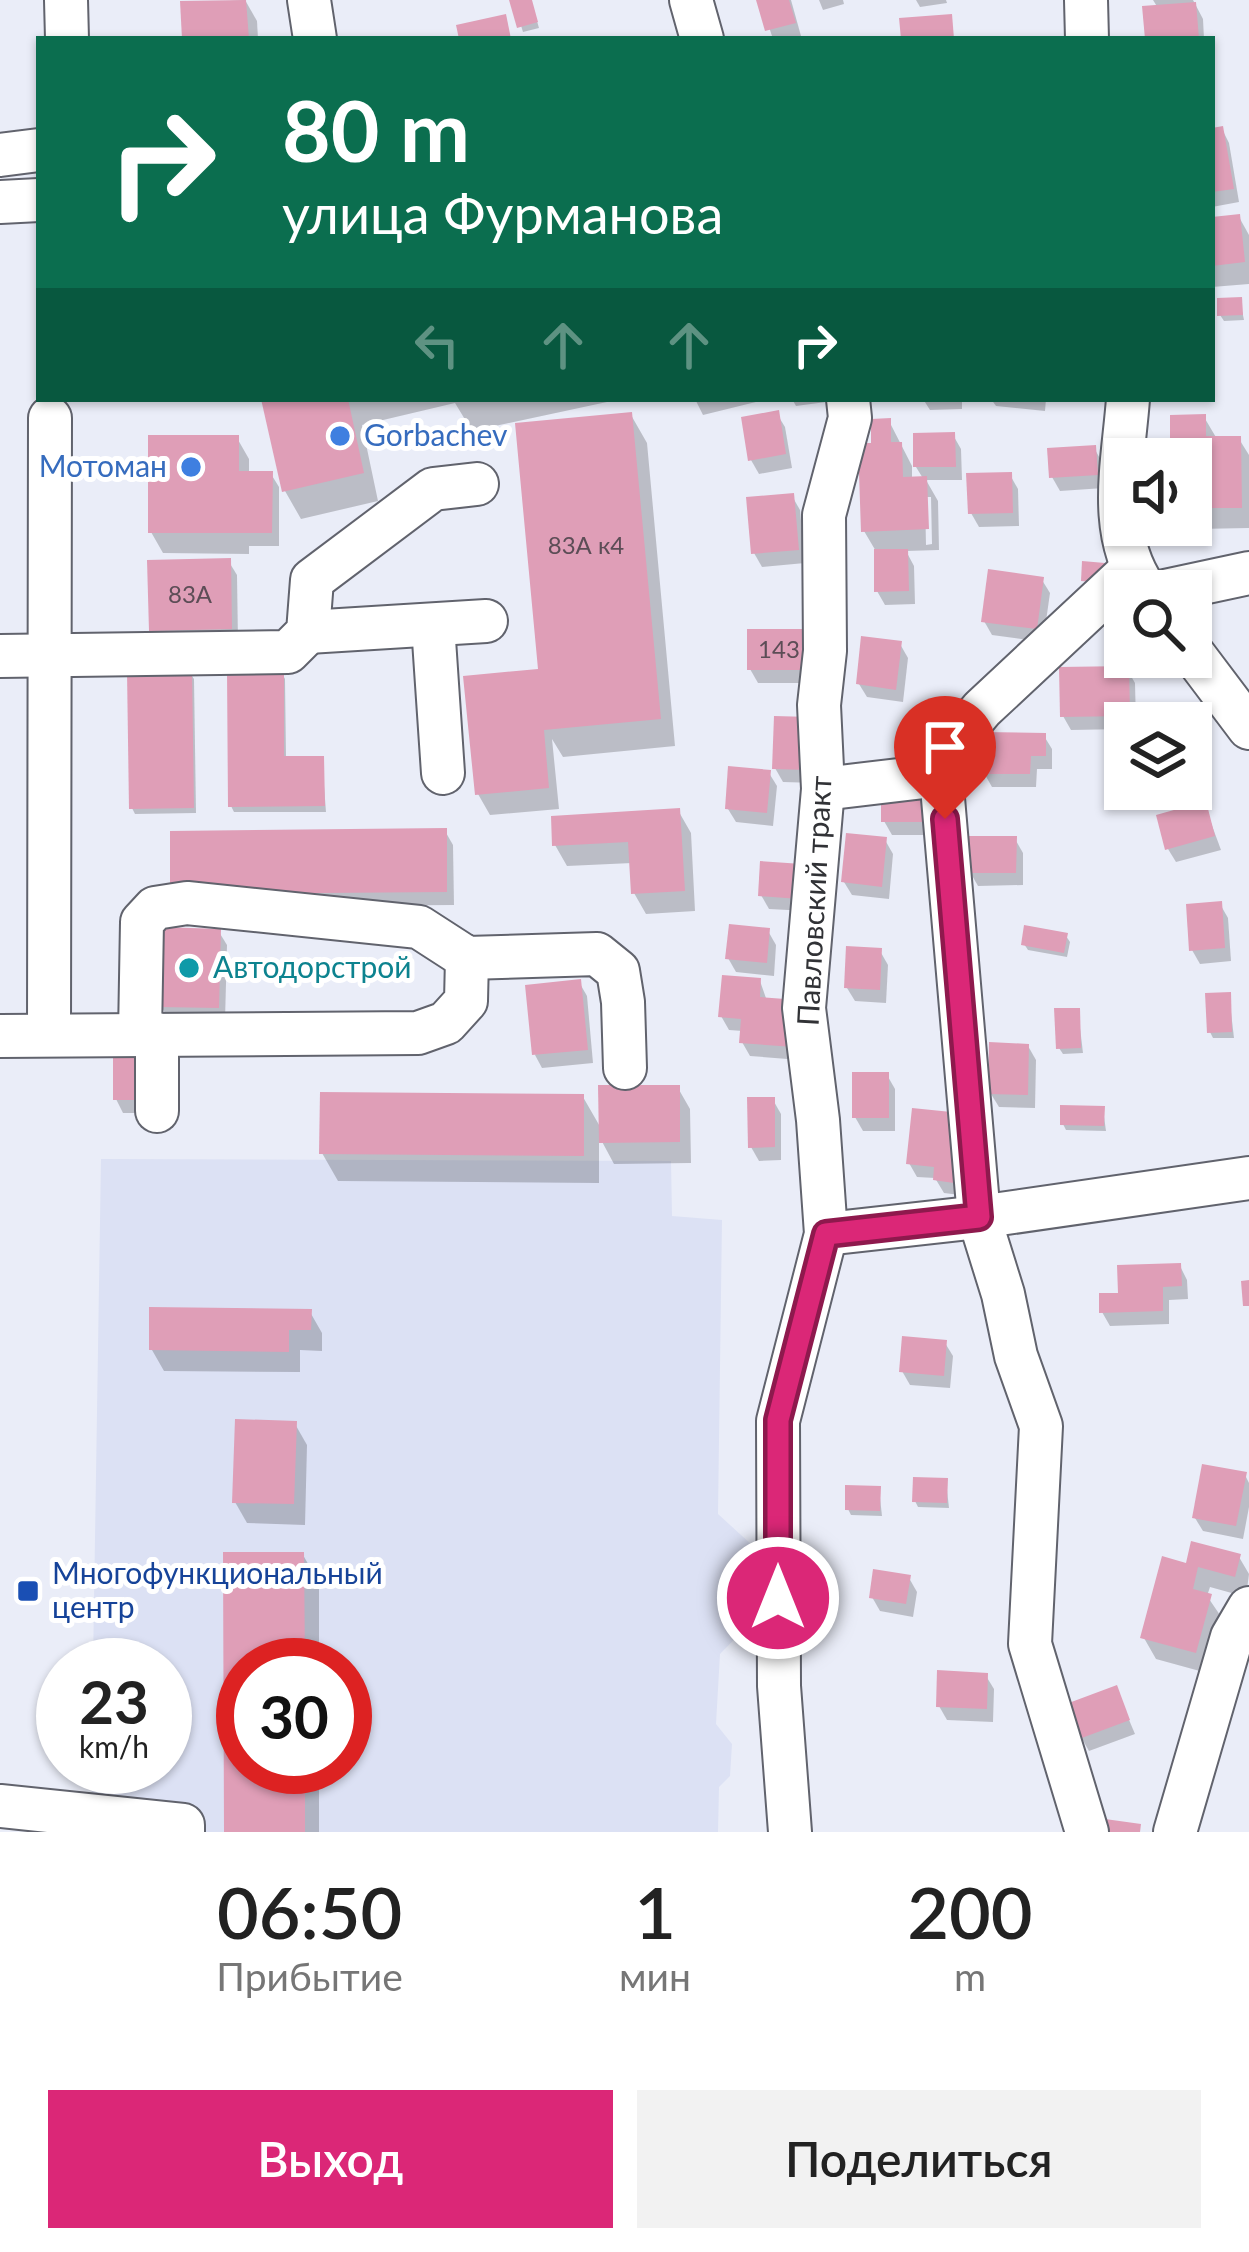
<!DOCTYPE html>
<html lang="ru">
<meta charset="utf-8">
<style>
:root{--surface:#fff;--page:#f2f2f2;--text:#222;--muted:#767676;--accent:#db2777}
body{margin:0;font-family:Lato,sans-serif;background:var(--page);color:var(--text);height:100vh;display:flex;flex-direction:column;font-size:45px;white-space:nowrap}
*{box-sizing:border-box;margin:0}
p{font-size:39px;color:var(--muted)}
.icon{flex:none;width:66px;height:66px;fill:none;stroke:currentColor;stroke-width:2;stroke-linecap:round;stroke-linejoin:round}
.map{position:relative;height:1832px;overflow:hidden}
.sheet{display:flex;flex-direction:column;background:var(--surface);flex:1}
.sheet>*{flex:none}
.top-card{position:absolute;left:36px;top:36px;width:1179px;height:366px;border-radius:0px;box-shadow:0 3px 9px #0004;background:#0b6e4f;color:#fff;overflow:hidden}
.buttons{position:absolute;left:1104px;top:438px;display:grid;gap:24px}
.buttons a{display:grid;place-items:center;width:108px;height:108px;border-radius:0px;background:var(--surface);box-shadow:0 3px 9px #0004;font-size:60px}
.speed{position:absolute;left:36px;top:1638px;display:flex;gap:24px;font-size:60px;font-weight:700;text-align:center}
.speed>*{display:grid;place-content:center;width:156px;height:156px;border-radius:50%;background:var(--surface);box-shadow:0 3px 9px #0004;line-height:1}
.speed small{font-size:30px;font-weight:400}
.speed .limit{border:18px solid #d22;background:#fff;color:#111}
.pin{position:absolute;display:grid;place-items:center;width:102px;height:102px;color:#fff;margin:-123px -51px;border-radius:50% 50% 50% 0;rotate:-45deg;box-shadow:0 0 12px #0007}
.pin .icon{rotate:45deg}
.me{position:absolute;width:132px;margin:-66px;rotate:0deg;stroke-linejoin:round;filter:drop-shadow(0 0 9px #0008)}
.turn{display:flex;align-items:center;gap:42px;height:252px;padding:0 48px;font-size:54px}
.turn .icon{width:156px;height:156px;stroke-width:2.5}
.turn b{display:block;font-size:84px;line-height:102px}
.lanes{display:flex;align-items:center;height:114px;padding:0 48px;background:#0003;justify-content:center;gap:60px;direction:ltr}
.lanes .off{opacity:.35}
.eta{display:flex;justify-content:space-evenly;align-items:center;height:204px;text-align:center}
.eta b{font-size:72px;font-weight:600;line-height:84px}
.cta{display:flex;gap:24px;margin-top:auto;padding:24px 48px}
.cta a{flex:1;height:138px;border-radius:0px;background:var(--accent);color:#fff;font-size:48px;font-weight:600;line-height:138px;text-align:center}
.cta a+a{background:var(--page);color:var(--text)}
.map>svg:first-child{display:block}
.built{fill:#dce1f4;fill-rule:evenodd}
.shadow{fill:#0003;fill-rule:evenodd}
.building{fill:#df9eb7}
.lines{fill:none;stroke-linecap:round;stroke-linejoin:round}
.minor-casing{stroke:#61636d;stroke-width:46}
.minor{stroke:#fff;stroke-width:42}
.route-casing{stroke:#8e194d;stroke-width:30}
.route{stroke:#db2777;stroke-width:21}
.shop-dot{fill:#3f7fe0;stroke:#fff;stroke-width:4.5}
.culture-dot{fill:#0f9aa8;stroke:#fff;stroke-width:4.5}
.transit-dot{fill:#1a4fb4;stroke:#fff;stroke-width:4.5}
.labels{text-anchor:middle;stroke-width:10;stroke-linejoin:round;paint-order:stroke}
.number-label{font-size:24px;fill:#5c4d56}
.shop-label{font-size:30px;fill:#366cbe;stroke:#fff;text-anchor:start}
.street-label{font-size:30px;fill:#313236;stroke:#fff}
.culture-label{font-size:30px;fill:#0d838f;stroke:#fff;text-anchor:start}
.transit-label{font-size:30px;fill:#164399;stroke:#fff;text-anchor:start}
</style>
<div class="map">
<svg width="1249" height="1832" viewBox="0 0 1249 1832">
<rect width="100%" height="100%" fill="#eaedf8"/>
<path class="built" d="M 101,1159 L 671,1161 L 672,1216 L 722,1220 L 718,1514 L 764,1556 L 764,1609 L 720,1654 L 716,1724 L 732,1744 L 730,1776 L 719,1787 L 718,1832 L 91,1832 L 92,1767 L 165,1767 L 165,1665 L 93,1665 ZM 243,1665 L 345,1665 L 345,1767 L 243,1767 Z"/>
<g class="shadow">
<polygon points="245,0 257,21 258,39 185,39 183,4"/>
<polygon points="513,0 531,0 539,28 523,32"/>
<polygon points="760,0 791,0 801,36 773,39"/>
<polygon points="819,0 843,0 844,4 823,10"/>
<polygon points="916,0 946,0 947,3 920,7"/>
<polygon points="1153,0 1193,0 1203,19 1204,39 1148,39 1158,8"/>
<polygon points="1222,129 1229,143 1239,202 1212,207 1212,131"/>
<polygon points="1239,217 1249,235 1249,284 1212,287 1212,220"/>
<polygon points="1240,300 1244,320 1224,321 1220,315"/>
<polygon points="264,399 621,399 472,431 455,403 362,425 378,501 301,519 285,491"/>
<polygon points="695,399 759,399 760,401 703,415"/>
<polygon points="792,399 826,399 826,402 796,406"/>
<polygon points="923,399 962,399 962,409 930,410"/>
<polygon points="991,399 1046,399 1045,411 996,406"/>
<polygon points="777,414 785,427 792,468 759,474 751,460"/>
<polygon points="631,415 647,443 675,746 563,757 552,739 559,809 490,815 478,794 542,683"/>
<polygon points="1204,417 1217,439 1239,439 1249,455 1249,528 1198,529 1191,517 1191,459 1185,459 1173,438"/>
<path d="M 889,421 L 912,466 L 912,480 L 924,480 L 916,467 L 953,435 L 961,449 L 962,480 L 926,480 L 938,501 L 939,550 L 906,551 L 914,566 L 915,604 L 885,605 L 877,591 L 877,553 L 864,531 L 874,445 ZM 925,497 L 931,497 L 932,544 L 926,545 Z"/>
<polygon points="237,438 249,459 249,474 271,474 279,487 279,546 249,546 249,554 163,553 151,532"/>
<polygon points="1094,448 1102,462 1104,488 1060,491 1052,477"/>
<polygon points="1010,475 1018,489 1019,526 979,527 971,513"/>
<polygon points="792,496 800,510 805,563 762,567 754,553"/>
<polygon points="229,562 237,575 238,642 159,644 152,630"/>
<polygon points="1042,580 1050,593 1043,642 992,635 984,621"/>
<polygon points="809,632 816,683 758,683 750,669"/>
<polygon points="900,644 908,658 903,702 867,697 859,684"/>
<polygon points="1127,669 1135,683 1136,723 1125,723 1125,729 1071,730 1063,716"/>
<polygon points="190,673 194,679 196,813 135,814 132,808"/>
<polygon points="282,673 285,679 286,759 322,759 326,812 234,812 231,806"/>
<polygon points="777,719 816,783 783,782 775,768"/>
<polygon points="1044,736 1052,749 1052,769 1037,769 1036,787 992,787 984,773"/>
<polygon points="769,773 777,786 773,826 736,822 728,809"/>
<polygon points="1204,804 1221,850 1176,862 1168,849"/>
<polygon points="679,812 691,833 695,911 646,914 634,893 632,863 567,866 555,845"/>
<polygon points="938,817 938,835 892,835 884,821"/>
<polygon points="445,831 453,845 454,905 181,907"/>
<polygon points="1015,839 1023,853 1023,885 978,886 970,872"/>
<polygon points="885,840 893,854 889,899 852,895 844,882"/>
<polygon points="801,867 807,911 769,909 761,895"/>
<polygon points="1220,904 1228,918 1231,961 1200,964 1192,950"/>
<polygon points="768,931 776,945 774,976 736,972 728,958"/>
<polygon points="219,932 227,945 225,1021 169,1020 161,1006"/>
<polygon points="1066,936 1070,942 1067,957 1028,950 1024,944"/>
<polygon points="880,951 888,965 886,1003 855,1001 847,988"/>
<polygon points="760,981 767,1001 800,1060 750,1056 742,1042 743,1031 729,1030 721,1016"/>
<polygon points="579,982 587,996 593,1063 542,1068 535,1055"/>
<polygon points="1229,995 1234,1038 1213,1038 1210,1032"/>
<polygon points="1078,1011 1083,1053 1063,1054 1059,1048"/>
<polygon points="116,1044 149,1113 123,1113 116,1099"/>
<polygon points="1028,1046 1036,1060 1035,1108 999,1107 991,1094"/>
<polygon points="887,1075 895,1089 895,1131 863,1131 855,1117"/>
<polygon points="678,1088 690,1109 691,1163 614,1164 599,1136 599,1183 338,1181 322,1153 583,1097 602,1130"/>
<polygon points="773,1100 781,1114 781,1160 759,1161 751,1147"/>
<polygon points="1103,1109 1106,1131 1066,1130 1063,1124"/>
<polygon points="959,1116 960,1195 944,1193 935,1178 917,1177 909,1163"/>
<polygon points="1180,1266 1187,1280 1188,1299 1169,1300 1169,1324 1110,1326 1102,1312 1121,1296"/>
<polygon points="310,1312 322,1333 322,1351 300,1350 300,1372 164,1371 152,1350"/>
<polygon points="945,1343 953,1356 950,1388 910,1385 902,1371"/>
<polygon points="295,1424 307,1445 305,1525 247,1523 235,1502"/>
<polygon points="1245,1475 1249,1483 1249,1507 1243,1539 1203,1531 1195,1518"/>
<polygon points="946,1481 949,1508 918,1507 915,1501"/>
<polygon points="879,1489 882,1516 851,1515 848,1509"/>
<polygon points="226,1555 303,1555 319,1583 319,1665 243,1665 243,1767 319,1767 319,1832 227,1832"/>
<polygon points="1239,1557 1249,1574 1246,1597 1210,1587 1207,1596 1222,1618 1207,1673 1156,1659 1144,1638 1188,1566"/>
<polygon points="909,1578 917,1592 913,1617 880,1611 872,1597"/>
<polygon points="986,1676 994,1689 993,1722 947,1720 939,1706"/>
<polygon points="1116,1689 1135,1734 1089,1751 1081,1737"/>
</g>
<g class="building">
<polygon points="246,0 249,39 182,39 180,1"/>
<polygon points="509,0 532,0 538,22 517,28"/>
<polygon points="756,0 789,0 796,23 765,31"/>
<polygon points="1196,2 1199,39 1145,39 1142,6"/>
<polygon points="506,14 511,39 459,39 456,25"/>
<polygon points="952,14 954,39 901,39 899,18"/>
<polygon points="1223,126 1234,189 1212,192 1212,128"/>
<polygon points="1240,214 1245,262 1212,266 1212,217"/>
<polygon points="1242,297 1243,315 1217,316 1217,298"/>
<polygon points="261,399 348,399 364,473 282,492"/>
<polygon points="779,410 786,454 748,461 741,417"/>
<polygon points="632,412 661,719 544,730 549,788 475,795 463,676 538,669 515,423"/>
<polygon points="1206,414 1206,436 1241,436 1242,508 1191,508 1191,459 1182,459 1182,439 1170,439 1170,415"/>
<polygon points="891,418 891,442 902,442 903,477 927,476 929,529 861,532 858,443 871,443 871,419"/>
<polygon points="955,432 956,467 913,467 913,433"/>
<polygon points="148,435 239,435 239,471 273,471 272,533 148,533"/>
<polygon points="1096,445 1098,475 1049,478 1047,448"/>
<polygon points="1012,472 1013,513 968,514 966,473"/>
<polygon points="794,493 799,550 751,554 746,497"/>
<polygon points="874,549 908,549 909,591 874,592"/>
<polygon points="231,558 232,629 149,631 147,560"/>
<polygon points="1082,561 1105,563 1104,583 1081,581"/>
<polygon points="988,569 1044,577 1037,629 981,622"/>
<rect x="747" y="629" width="63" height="41"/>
<polygon points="861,636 902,641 896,690 856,684"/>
<polygon points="1129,666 1130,716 1060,717 1059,667"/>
<polygon points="192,670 194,808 129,809 127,671"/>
<polygon points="227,670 284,670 284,756 324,756 325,806 228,807"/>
<polygon points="774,716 811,717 809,770 772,769"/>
<polygon points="981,732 1046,733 1046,756 1031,756 1030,774 981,774"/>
<polygon points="728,766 771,770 767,813 725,809"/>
<rect x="881" y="800" width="50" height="22"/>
<polygon points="1206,801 1215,836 1165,850 1156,815"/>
<polygon points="680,808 685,891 631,894 628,842 552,846 551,816"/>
<polygon points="447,828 447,892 170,894 170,831"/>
<polygon points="846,833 887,837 882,887 841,882"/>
<polygon points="966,836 1017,836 1016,873 967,873"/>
<polygon points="760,861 802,864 800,899 758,896"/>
<polygon points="1222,901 1225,948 1189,951 1186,904"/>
<polygon points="729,924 770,928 767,963 725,959"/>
<polygon points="1024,925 1068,933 1064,953 1021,945"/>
<polygon points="160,927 221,929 219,1008 158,1007"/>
<polygon points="846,946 882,948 880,990 844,988"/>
<polygon points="722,975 761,978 760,997 798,1000 794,1047 739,1043 741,1019 718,1017"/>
<polygon points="581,979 588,1050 532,1055 525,985"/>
<polygon points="1231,992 1232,1032 1207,1033 1205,993"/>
<polygon points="1054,1008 1080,1008 1081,1048 1056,1049"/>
<polygon points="113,1041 144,1041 143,1100 113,1100"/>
<polygon points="989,1042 1029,1044 1028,1095 988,1094"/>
<rect x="852" y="1072" width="37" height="46"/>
<polygon points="598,1085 680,1085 680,1142 599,1143"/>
<polygon points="320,1092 584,1094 584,1156 319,1154"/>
<polygon points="747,1097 775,1097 775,1147 748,1148"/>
<polygon points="1060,1105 1105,1106 1104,1126 1060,1125"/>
<polygon points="912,1108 961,1113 954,1183 933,1180 934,1167 906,1164"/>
<polygon points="1181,1263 1182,1286 1163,1287 1163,1311 1099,1313 1099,1293 1118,1293 1117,1265"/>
<polygon points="1249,1280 1249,1306 1243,1306 1241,1281"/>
<polygon points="149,1307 312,1309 311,1330 289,1330 289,1352 149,1350"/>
<polygon points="902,1336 947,1340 944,1376 899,1372"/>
<polygon points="235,1419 297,1421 294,1504 232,1503"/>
<polygon points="1202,1464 1247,1472 1236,1526 1192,1518"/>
<polygon points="913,1477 948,1478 947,1503 912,1502"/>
<polygon points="845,1485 881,1486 880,1511 845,1510"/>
<polygon points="1191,1541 1241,1554 1235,1577 1198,1567 1193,1589 1212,1594 1196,1653 1140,1638 1162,1556 1186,1563"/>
<polygon points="223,1552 304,1552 305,1665 243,1665 243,1767 305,1767 305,1832 224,1832"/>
<polygon points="873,1569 911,1575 906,1604 869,1598"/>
<polygon points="937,1670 988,1673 987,1709 936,1707"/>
<polygon points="1117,1685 1130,1720 1079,1739 1066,1704"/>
<polygon points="1105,1819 1141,1824 1140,1832 1103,1832"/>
</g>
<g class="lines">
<g class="minor-casing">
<g id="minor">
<polyline points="66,0 67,39"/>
<polyline points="309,0 315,39"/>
<polyline points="691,0 702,39"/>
<polyline points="1086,0 1087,39"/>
<polyline points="0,155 39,150"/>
<polyline points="0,202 39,200"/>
<path d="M 1128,399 C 1123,465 1106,532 1145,589"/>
<polyline points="1165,591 1249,573"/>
<polyline points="433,625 443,773"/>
<polyline points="308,632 486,621"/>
<polyline points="1191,651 1249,728"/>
<polyline points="0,656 288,652 308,632 312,580 433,489 477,484"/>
<polyline points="823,789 941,775"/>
<polyline points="140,1034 142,922 155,908 187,903 419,927 467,958 597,954 618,971 623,1002 625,1068"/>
<polyline points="49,1035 50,418"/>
<polyline points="0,1036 418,1033 446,1023 466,1001 467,958"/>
<polyline points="157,1111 157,1034"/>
<polyline points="826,1234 979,1217 1249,1178"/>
<polyline points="0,1806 183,1825 183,1832"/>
<polyline points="790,1832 779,1686 778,1421 826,1234 818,1120 804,1008 823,789 819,705 825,651 824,515 850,418 848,399"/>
<polyline points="1087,1832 1030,1644 1041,1426 1016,1356 1003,1294 979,1217 941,775 956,740 982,709 1132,569"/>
<polyline points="1175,1832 1232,1637 1249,1608"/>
</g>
</g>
<use href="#minor" class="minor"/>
</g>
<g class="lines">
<g class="route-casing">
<polyline id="route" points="778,1598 778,1420 826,1234 979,1217 945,819"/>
</g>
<use href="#route" class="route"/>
</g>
<g class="shop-dot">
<circle cx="340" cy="436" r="12"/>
<circle cx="191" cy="467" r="12"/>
</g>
<circle class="culture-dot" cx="189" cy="968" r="12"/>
<rect class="transit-dot" x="16" y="1579" width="24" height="24" rx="6"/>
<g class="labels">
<g class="number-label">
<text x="586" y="554">83А к4</text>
<text x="190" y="603">83А</text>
<text x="779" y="658">143</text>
</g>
<g class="shop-label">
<text x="364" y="446">Gorbachev</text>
<text x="167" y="477" text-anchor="end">Мотоман</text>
</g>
<g class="street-label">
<text transform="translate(815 901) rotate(-87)" y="10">Павловский тракт</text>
</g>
<g class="culture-label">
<text x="213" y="978">Автодорстрой</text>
</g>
<g class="transit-label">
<text x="52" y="1584">Многофункциональный<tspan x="52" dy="34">центр</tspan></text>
</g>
</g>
</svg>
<div class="buttons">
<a><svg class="icon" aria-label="sound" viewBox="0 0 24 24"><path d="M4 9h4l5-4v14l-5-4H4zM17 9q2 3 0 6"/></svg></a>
<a><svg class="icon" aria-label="search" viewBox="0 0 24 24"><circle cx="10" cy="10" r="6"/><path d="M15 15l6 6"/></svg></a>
<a><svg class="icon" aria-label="layers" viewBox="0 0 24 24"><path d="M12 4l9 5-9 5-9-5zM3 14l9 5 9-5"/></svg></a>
</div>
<div class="speed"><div>23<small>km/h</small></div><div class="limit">30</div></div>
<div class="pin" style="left:945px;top:819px;background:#d93025"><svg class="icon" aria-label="arrive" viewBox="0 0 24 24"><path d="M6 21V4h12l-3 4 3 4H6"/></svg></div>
<svg class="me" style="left:778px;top:1598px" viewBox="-20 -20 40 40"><circle r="17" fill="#db2777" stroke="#fff" stroke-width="3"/><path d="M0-11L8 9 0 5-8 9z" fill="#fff"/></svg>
<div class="top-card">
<div class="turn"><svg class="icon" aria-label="right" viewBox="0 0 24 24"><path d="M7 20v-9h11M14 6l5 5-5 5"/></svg><div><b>80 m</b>улица Фурманова</div></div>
<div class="lanes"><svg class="icon off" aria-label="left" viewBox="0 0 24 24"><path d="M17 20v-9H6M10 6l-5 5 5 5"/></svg><svg class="icon off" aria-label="ahead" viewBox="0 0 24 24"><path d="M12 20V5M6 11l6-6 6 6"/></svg><svg class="icon off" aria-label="ahead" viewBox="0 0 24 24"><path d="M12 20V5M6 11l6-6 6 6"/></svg><svg class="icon" aria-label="right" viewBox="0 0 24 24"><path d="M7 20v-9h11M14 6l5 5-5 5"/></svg></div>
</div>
</div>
<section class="sheet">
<div class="eta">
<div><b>06:50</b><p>Прибытие</p></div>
<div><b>1</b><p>мин</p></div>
<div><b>200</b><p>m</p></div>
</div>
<div class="cta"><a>Выход</a><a>Поделиться</a></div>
</section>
